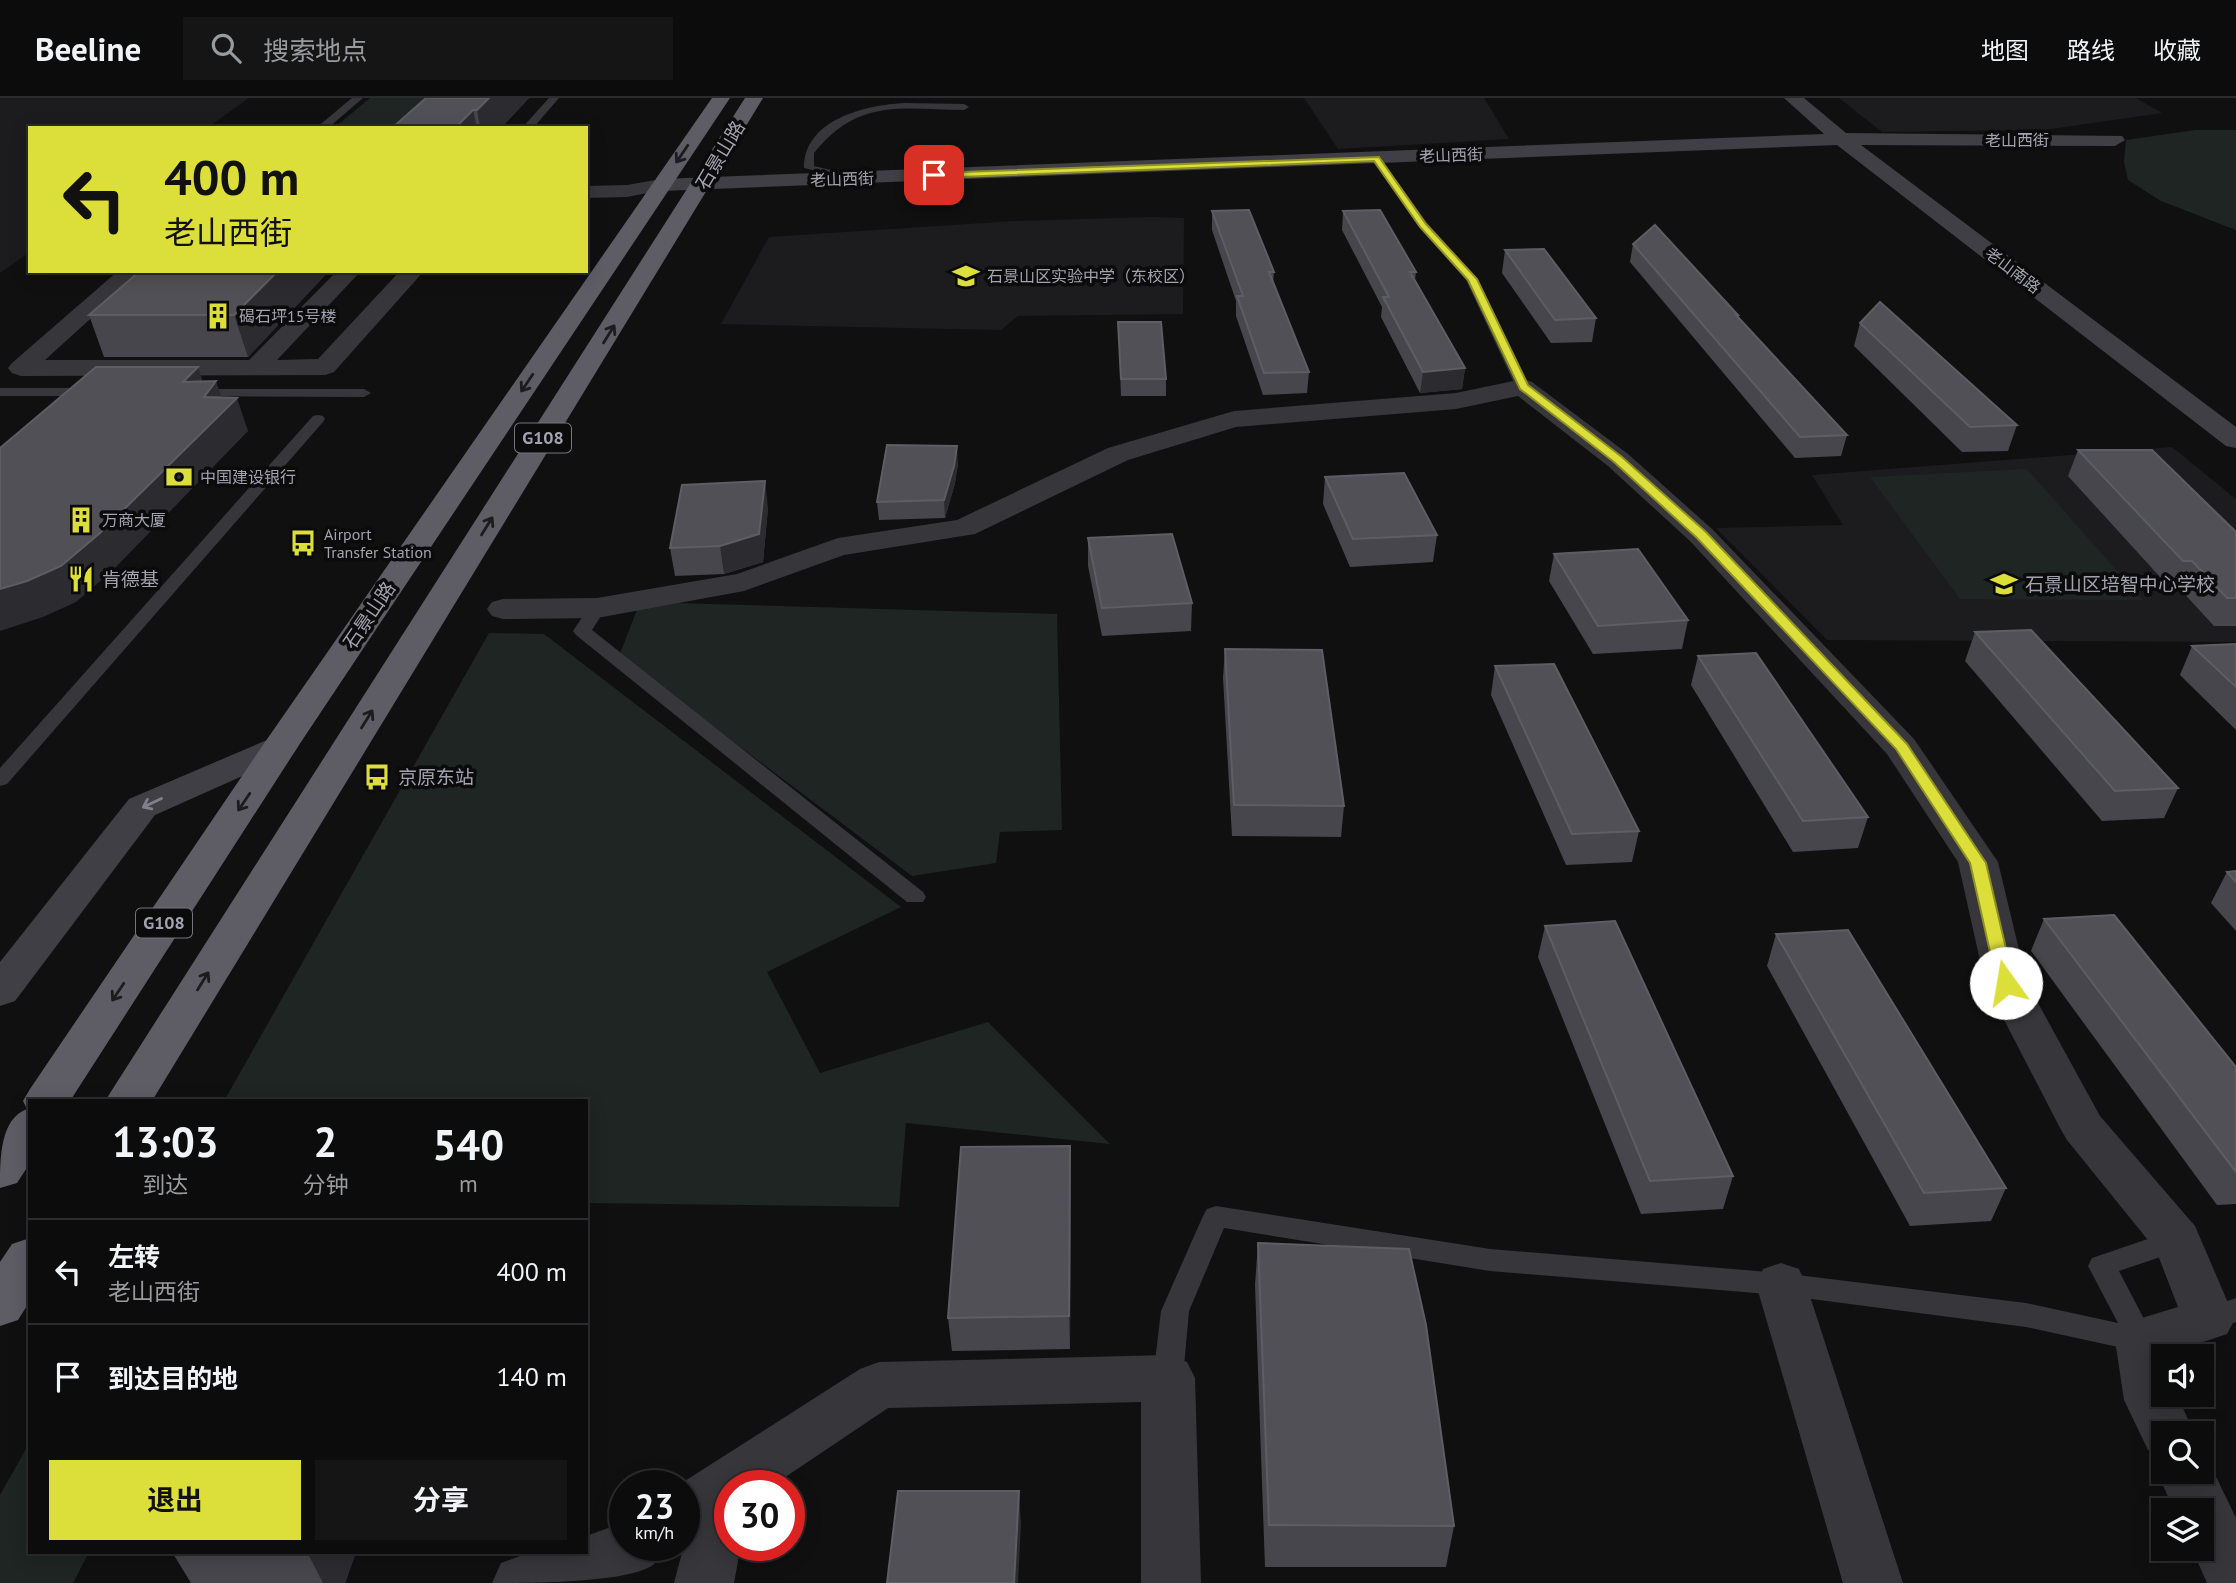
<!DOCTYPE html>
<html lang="zh">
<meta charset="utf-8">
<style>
:root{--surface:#0c0c0d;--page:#151516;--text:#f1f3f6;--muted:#9a9b9d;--line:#2c2c2e;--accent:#dcde3a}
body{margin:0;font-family:"PT Sans","Noto Sans SC",sans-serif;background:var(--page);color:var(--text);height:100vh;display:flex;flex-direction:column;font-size:26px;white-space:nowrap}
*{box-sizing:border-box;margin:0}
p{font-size:23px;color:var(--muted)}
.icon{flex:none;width:38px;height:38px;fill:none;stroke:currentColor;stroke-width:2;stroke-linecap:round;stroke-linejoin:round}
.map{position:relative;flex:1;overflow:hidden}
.drawer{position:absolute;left:28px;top:1001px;width:560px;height:455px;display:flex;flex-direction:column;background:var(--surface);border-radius:0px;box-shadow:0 4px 18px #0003,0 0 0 2px var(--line)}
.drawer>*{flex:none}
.top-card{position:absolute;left:28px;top:28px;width:560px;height:147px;border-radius:0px;box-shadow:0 4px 18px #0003,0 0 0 2px var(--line);background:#dcde3a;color:#111;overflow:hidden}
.controls{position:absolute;left:2151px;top:1246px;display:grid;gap:14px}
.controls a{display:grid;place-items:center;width:63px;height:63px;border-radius:0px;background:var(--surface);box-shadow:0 4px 18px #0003,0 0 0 2px var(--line);font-size:35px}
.speed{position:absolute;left:609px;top:1372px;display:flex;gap:14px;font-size:35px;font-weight:700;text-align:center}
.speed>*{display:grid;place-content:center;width:91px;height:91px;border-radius:50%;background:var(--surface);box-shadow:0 4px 18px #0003,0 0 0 2px var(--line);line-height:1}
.speed small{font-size:18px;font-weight:400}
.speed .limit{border:10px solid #d22;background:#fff;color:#111}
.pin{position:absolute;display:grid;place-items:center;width:60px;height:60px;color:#fff;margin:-30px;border-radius:14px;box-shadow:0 4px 10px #0006}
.me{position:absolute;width:77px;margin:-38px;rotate:347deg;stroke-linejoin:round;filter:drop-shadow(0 0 5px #0008)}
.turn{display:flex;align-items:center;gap:24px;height:147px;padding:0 21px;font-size:32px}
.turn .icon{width:91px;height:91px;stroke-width:2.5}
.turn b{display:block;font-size:49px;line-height:60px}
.eta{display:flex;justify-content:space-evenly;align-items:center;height:119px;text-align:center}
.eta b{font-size:42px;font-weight:700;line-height:49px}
.button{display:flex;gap:14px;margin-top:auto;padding:14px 21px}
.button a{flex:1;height:80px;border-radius:0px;background:var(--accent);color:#111;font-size:28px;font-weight:700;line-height:80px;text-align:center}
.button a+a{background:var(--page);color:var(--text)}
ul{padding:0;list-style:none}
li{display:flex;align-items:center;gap:21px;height:105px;padding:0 21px;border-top:2px solid var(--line)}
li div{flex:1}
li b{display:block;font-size:26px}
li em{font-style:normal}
header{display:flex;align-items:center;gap:42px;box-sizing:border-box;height:98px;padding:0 35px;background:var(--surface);border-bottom:2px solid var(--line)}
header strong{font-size:33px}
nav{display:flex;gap:38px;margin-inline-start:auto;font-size:24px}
.search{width:490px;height:63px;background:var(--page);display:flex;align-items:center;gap:18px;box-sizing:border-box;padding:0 24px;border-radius:0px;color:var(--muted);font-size:26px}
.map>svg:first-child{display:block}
.built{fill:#1c1c1e}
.green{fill:#1e2522}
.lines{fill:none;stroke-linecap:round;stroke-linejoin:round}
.lane{fill:#37363a;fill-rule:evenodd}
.street{fill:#37363a;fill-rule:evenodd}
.secondary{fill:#403f45;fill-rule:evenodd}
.highway{fill:#5e5d66;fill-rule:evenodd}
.wall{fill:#46464c}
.shaded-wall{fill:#2c2c30}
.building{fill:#505056;stroke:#5d5d64;stroke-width:2}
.oneway{stroke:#1c1b1e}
.oneway2{stroke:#807f8b}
.route{fill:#dcde3a;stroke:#8f9026;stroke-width:2}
.labels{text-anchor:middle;stroke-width:7;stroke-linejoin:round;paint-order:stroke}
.far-street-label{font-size:16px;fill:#a3a2b0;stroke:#0b0b0c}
.far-poi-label{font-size:16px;fill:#a3a2b0;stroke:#0b0b0c;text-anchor:start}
.shield{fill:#0b0b0c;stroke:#75757f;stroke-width:2}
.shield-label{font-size:18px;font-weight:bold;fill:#a3a2b0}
.street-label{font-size:19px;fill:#a3a2b0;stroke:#0b0b0c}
.poi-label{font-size:19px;fill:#a3a2b0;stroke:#0b0b0c;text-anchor:start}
</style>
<header>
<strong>Beeline</strong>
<div class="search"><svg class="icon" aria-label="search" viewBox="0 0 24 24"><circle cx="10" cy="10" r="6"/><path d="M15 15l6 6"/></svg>搜索地点</div>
<nav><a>地图</a><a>路线</a><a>收藏</a></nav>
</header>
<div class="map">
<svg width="2236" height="1485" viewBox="0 0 2236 1485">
<rect width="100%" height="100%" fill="#101011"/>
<g class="built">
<polygon points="0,0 249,0 207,30 30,30 30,154 0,175"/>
<polygon points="1304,0 1484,0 1509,41 1338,51"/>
<polygon points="1839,0 2136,0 2162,15 2044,32 1882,34"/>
<polygon points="1152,119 1184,120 1183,216 1018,218 1001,232 721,226 769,139 1014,123"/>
<polygon points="2172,349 2236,401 2236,544 1827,542 1716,430 1843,427 1812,377"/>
</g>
<g class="green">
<polygon points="370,0 444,0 411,30 334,30"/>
<polygon points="2195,32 2236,32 2236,132 2161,103 2128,82 2124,64 2126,42"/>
<polygon points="2027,371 2143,502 1960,501 1870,379"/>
<polygon points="640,504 1057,516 1062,732 1000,734 996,765 912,778 619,558"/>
<polygon points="489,535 544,536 901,809 767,874 820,975 988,924 1110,1046 906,1025 899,1109 586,1105 586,1003 224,1003"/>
<polygon points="30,1344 30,1454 89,1454 73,1485 0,1485 0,1397"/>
</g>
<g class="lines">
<g class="lane">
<polygon points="352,0 363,0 328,30 316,30"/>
<polygon points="549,0 559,0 533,30 522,30"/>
<path d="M 905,5 L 964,6 L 969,9 L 964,12 C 901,11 858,0 814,55 L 814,68 L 856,78 L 856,82 L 804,70 C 804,21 866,7 905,5 Z"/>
<polygon points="1372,59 1380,59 1427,125 1478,181 1530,289 1528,292 1518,292 1516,289 1466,182 1419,129 1371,61"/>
<polygon points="0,290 92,290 99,294 92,298 0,298"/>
<polygon points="191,291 364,291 371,295 364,299 186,298 184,295"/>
<polygon points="318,317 323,318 325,321 323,324 7,686 0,688 0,670 313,318"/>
<polygon points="597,505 606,510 592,532 923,794 926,799 923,804 907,804 576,537 573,533 591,506"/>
<polygon points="1216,1108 1490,1151 1781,1175 2026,1205 2118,1225 2088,1168 2092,1160 2177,1131 2187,1134 2191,1142 2187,1150 2119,1173 2155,1242 2151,1250 2141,1254 2026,1229 1781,1197 1490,1173 1224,1130 1189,1213 1183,1280 1178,1289 1168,1292 1158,1289 1153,1280 1161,1213 1203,1118 1207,1111"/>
<polygon points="2236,1200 2236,1224 2209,1233 2199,1229 2195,1221 2199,1213"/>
</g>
<g class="street">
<polygon points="661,81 668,83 671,87 668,91 627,99 586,100 586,88 627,87"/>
<polygon points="118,173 143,173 45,262 249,262 337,173 361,173 277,262 318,261 400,173 424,173 334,274 325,277 21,278 12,275 8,270 12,265"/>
<polygon points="1523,281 1532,284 1628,356 1712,431 1914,641 1998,764 2027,885 2100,1018 2195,1128 2235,1221 2227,1236 2170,1255 2170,1258 2163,1258 2163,1297 2177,1297 2194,1335 2163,1335 2163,1358 2148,1352 2124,1302 2115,1242 2122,1226 2178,1209 2156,1152 2067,1042 2060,1030 1985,885 1958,764 1887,656 1690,443 1608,368 1518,298 1456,311 1236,329 1128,362 975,436 844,457 744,493 597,520 503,521 492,518 487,511 492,504 503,501 597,500 737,476 838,440 957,422 1108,350 1234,313 1456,295"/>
<polygon points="1781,1165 1799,1171 1806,1186 1903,1485 1843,1485 1756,1186 1763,1171"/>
<polygon points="1168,1257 1187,1264 1195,1280 1201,1485 1141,1485 1141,1304 888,1310 772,1388 730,1388 730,1447 741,1447 734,1485 674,1485 684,1447 684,1388 677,1388 860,1271 879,1264"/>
<polygon points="2202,1355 2205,1356 2236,1420 2236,1485 2207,1485 2192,1451 2202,1451 2202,1412 2174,1412 2157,1374 2163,1361 2163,1374 2202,1374"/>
<path d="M 625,1424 L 625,1447 L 663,1447 C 660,1453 658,1462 653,1467 C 627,1485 531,1485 492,1485 L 501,1465 L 531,1454 L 586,1454 L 586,1438 Z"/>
</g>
<g class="secondary">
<polygon points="1784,0 1804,0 1846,35 2122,38 2125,42 2115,48 1861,47 2236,329 2236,350 2226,348 1837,47 661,93 654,91 651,87 654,83 661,81 1824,36"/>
<polygon points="281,636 294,639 299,647 294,655 155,717 15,903 0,908 0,864 129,701"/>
</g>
<g class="highway">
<path d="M 712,0 L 730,0 L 299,647 L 70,1003 L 30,1003 L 30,1065 L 17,1085 L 0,1090 C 0,1060 0,1021 27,1011 L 23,1003 L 30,991 L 263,647 Z"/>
<polygon points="745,0 763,0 152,1003 105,1003"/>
<polygon points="30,1140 30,1203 18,1222 0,1228 0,1164 12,1146"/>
</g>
</g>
<g class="wall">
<polygon points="529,0 501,30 392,30"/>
<polygon points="1212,113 1274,174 1273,186 1309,274 1307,295 1263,297 1236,218 1236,203 1212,132"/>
<polygon points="1343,113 1416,174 1415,182 1465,270 1462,291 1420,295 1381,219 1382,209 1342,132"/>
<polygon points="1633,146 1738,217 1738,220 1847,337 1841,358 1795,360 1630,164"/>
<polygon points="1505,152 1596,220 1592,244 1551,245 1502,175"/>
<polygon points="140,173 329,173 248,259 104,259 89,217"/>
<polygon points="1118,224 1166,281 1166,298 1121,298"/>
<polygon points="1860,225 2017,327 2008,353 1962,354 1854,248"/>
<polygon points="2078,352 2236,434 2236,528 2214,528 2180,491 2171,491 2068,378"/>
<polygon points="958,365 955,385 945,420 879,422 877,404"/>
<polygon points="1325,379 1437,437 1433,464 1350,469 1323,406"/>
<polygon points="768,410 763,464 724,476 675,478 670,450"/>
<polygon points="1088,440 1192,505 1191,533 1102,538 1088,468"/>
<polygon points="1554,456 1688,522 1682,551 1593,556 1549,483"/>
<polygon points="1975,534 2178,690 2164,720 2102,723 1965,563"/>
<polygon points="2236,546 2236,632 2180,577 2192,548"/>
<polygon points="1225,551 1344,708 1341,739 1232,738 1223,580"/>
<polygon points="1698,558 1868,719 1858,750 1793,754 1691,587"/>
<polygon points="1495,568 1639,733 1632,764 1566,767 1491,597"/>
<polygon points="2236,773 2236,833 2211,805 2227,774"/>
<polygon points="2044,821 2236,969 2236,1106 2217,1107 2031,853"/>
<polygon points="1545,828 1733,1078 1723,1111 1641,1116 1538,859"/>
<polygon points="1776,836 2006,1090 1991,1123 1910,1128 1767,868"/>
<polygon points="1071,1081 1070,1251 952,1253 948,1220"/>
<polygon points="1258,1145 1454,1428 1446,1469 1265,1469 1255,1187"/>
<polygon points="172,1454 356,1454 345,1485 191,1485"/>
</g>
<g class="shaded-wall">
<polygon points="489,0 529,0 501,30 480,30 477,12"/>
<polygon points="473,12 477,30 455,30"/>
<polygon points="278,173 329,173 248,259 234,217"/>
<polygon points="198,269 207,296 216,283 226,312 237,300 248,333 114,471 76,504 43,519 0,533 0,491 183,284"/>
<polygon points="1465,270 1462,291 1420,295 1423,274"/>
<polygon points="957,348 958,365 955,385 945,420 944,402"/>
<polygon points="765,383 768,410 763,464 724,476 720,448"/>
<polygon points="1070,1048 1071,1081 1070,1251 1069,1218"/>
<polygon points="1019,1393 1021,1426 1018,1485 1014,1485"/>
<polygon points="307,1454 356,1454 345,1485 323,1485"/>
</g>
<g class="building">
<polygon points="426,0 489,0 477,12 473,12 455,30 392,30"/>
<polygon points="1249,112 1274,174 1269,174 1309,274 1264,275 1237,198 1243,198 1212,113"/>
<polygon points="1380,112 1416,174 1410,174 1465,270 1423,274 1383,199 1389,199 1343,113"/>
<polygon points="1655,127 1738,217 1736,217 1847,337 1800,339 1633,146"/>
<polygon points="1544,151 1596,220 1555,222 1505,152"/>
<polygon points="140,173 278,173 234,217 89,217"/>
<polygon points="1880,204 2017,327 1970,329 1860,225"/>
<polygon points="1118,224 1161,224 1166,281 1121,281"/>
<polygon points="96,269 198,269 183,284 216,283 204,299 237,300 100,435 61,468 27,483 0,491 0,350"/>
<polygon points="887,347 957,348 954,368 944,402 877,404"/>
<polygon points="2078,352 2152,352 2236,434 2236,500 2227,500 2192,463 2183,463"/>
<polygon points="1404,375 1437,437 1353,441 1325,379"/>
<polygon points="765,383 759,436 720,448 670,450 682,387"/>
<polygon points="1172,436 1192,505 1102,510 1088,440"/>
<polygon points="1638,451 1688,522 1598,528 1554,456"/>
<polygon points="2031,532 2178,690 2115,693 1975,534"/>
<polygon points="2236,546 2236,589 2192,548"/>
<polygon points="1225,551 1322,552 1344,708 1234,707"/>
<polygon points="1756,555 1868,719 1803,723 1698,558"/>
<polygon points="1554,566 1639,733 1572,736 1495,568"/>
<polygon points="2236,773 2236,784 2227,774"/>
<polygon points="2114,817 2236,969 2236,1074 2044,821"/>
<polygon points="1615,823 1733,1078 1650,1083 1545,828"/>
<polygon points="1848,832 2006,1090 1924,1095 1776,836"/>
<polygon points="1070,1048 1069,1218 948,1220 961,1049"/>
<polygon points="1258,1145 1409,1151 1426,1227 1454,1428 1269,1427"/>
<polygon points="898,1393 1019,1393 1014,1485 887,1485"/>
</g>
<defs><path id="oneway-shaft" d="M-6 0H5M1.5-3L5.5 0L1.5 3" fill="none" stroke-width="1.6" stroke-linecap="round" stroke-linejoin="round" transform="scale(1.75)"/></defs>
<g class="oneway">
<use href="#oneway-shaft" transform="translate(682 56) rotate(124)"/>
<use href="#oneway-shaft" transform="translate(609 236) rotate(-58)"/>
<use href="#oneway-shaft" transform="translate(527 285) rotate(124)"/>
<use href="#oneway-shaft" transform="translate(487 428) rotate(-58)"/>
<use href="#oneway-shaft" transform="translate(367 621) rotate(-58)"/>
<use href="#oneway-shaft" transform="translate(244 704) rotate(124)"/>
<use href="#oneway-shaft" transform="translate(203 883) rotate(-58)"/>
<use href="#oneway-shaft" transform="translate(118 894) rotate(124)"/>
</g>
<use class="oneway2" href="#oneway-shaft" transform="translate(152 705) rotate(155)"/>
<polygon class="route" points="1379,59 1426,126 1477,181 1528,287 1622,359 1706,434 1907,646 1986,765 2014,885 2012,890 2006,891 1997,885 1970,765 1896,651 1697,440 1614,364 1520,291 1468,182 1420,129 1374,63 934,80 930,77 934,75"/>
<defs>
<g id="school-bare" transform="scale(2.1)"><path d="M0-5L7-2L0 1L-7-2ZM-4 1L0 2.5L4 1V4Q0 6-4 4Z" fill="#dcde3a" stroke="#0b0b0c" stroke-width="2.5" paint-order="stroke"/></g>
<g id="building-bare" transform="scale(2.1)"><path d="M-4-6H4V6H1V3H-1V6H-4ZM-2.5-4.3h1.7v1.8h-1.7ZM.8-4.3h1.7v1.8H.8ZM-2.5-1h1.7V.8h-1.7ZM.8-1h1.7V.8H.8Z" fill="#dcde3a" stroke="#0b0b0c" stroke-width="2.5" paint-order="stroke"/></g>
<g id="bank-bare" transform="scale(2.1)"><path d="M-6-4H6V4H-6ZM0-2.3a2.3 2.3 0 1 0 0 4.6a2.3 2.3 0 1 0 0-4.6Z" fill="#dcde3a" stroke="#0b0b0c" stroke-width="2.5" paint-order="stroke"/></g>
<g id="bus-bare" transform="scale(2.1)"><path d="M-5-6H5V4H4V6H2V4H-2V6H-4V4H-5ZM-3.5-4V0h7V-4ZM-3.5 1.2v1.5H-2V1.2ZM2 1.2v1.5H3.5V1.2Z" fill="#dcde3a" stroke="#0b0b0c" stroke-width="2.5" paint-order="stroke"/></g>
<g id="restaurant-bare" transform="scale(2.1)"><path d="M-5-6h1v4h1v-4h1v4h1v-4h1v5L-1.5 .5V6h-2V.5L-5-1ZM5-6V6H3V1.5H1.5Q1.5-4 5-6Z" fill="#dcde3a" stroke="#0b0b0c" stroke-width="2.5" paint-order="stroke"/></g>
</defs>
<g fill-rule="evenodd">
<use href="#school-bare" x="966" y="178"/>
<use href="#building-bare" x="218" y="218"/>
<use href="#bank-bare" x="179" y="379"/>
<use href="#building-bare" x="81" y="422"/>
<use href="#bus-bare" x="303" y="445"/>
<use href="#restaurant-bare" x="81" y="481"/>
<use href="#school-bare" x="2004" y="486"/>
<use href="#bus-bare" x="377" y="679"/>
</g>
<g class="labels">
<g class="far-street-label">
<text x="2017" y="48">老山西街</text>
<text transform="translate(1451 57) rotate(-2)" y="6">老山西街</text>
<text transform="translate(842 81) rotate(-2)" y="6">老山西街</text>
<text transform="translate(2013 172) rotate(37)" y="6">老山南路</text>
</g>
<g class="far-poi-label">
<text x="987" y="184">石景山区实验中学（东校区）</text>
<text x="239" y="224">碣石坪15号楼</text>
<text x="200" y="385">中国建设银行</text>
<text x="102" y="428">万商大厦</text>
<text x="324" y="442">Airport<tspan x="324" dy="18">Transfer Station</tspan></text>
</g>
<g class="shield">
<rect x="515" y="325.5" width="56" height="29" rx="5"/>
<rect x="136" y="810.5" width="56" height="29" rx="5"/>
</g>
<g class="shield-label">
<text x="543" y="346">G108</text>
<text x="164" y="831">G108</text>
</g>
<g class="street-label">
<text transform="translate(720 57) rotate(-59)" y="7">石景山路</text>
<text transform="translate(369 517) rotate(-56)" y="7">石景山路</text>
</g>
<g class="poi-label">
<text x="102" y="488">肯德基</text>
<text x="2025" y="493">石景山区培智中心学校</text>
<text x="398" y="686">京原东站</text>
</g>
</g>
</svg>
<div class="controls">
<a><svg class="icon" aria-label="sound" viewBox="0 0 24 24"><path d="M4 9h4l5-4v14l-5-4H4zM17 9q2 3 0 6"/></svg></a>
<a><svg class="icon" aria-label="search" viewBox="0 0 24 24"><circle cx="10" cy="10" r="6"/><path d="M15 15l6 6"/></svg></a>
<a><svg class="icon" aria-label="layers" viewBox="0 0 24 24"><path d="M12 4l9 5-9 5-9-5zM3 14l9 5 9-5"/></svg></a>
</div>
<div class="speed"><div>23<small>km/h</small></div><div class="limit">30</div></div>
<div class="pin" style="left:934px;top:77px;background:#d93025"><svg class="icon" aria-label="arrive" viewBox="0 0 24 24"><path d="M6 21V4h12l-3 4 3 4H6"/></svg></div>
<svg class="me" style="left:2006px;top:885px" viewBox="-20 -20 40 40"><circle r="19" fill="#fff"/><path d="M0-13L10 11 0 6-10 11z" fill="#dcde3a"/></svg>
<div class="top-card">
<div class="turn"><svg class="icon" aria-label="left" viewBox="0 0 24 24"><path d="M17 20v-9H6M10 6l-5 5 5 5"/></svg><div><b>400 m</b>老山西街</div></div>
</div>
<section class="drawer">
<div class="eta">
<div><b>13:03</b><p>到达</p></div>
<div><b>2</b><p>分钟</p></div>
<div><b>540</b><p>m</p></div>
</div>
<ul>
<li><svg class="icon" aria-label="left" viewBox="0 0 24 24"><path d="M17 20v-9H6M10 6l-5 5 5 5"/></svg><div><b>左转</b><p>老山西街</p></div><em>400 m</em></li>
<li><svg class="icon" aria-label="arrive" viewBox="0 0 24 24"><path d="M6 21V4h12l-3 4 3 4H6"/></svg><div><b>到达目的地</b></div><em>140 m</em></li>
</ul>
<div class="button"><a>退出</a><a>分享</a></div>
</section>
</div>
